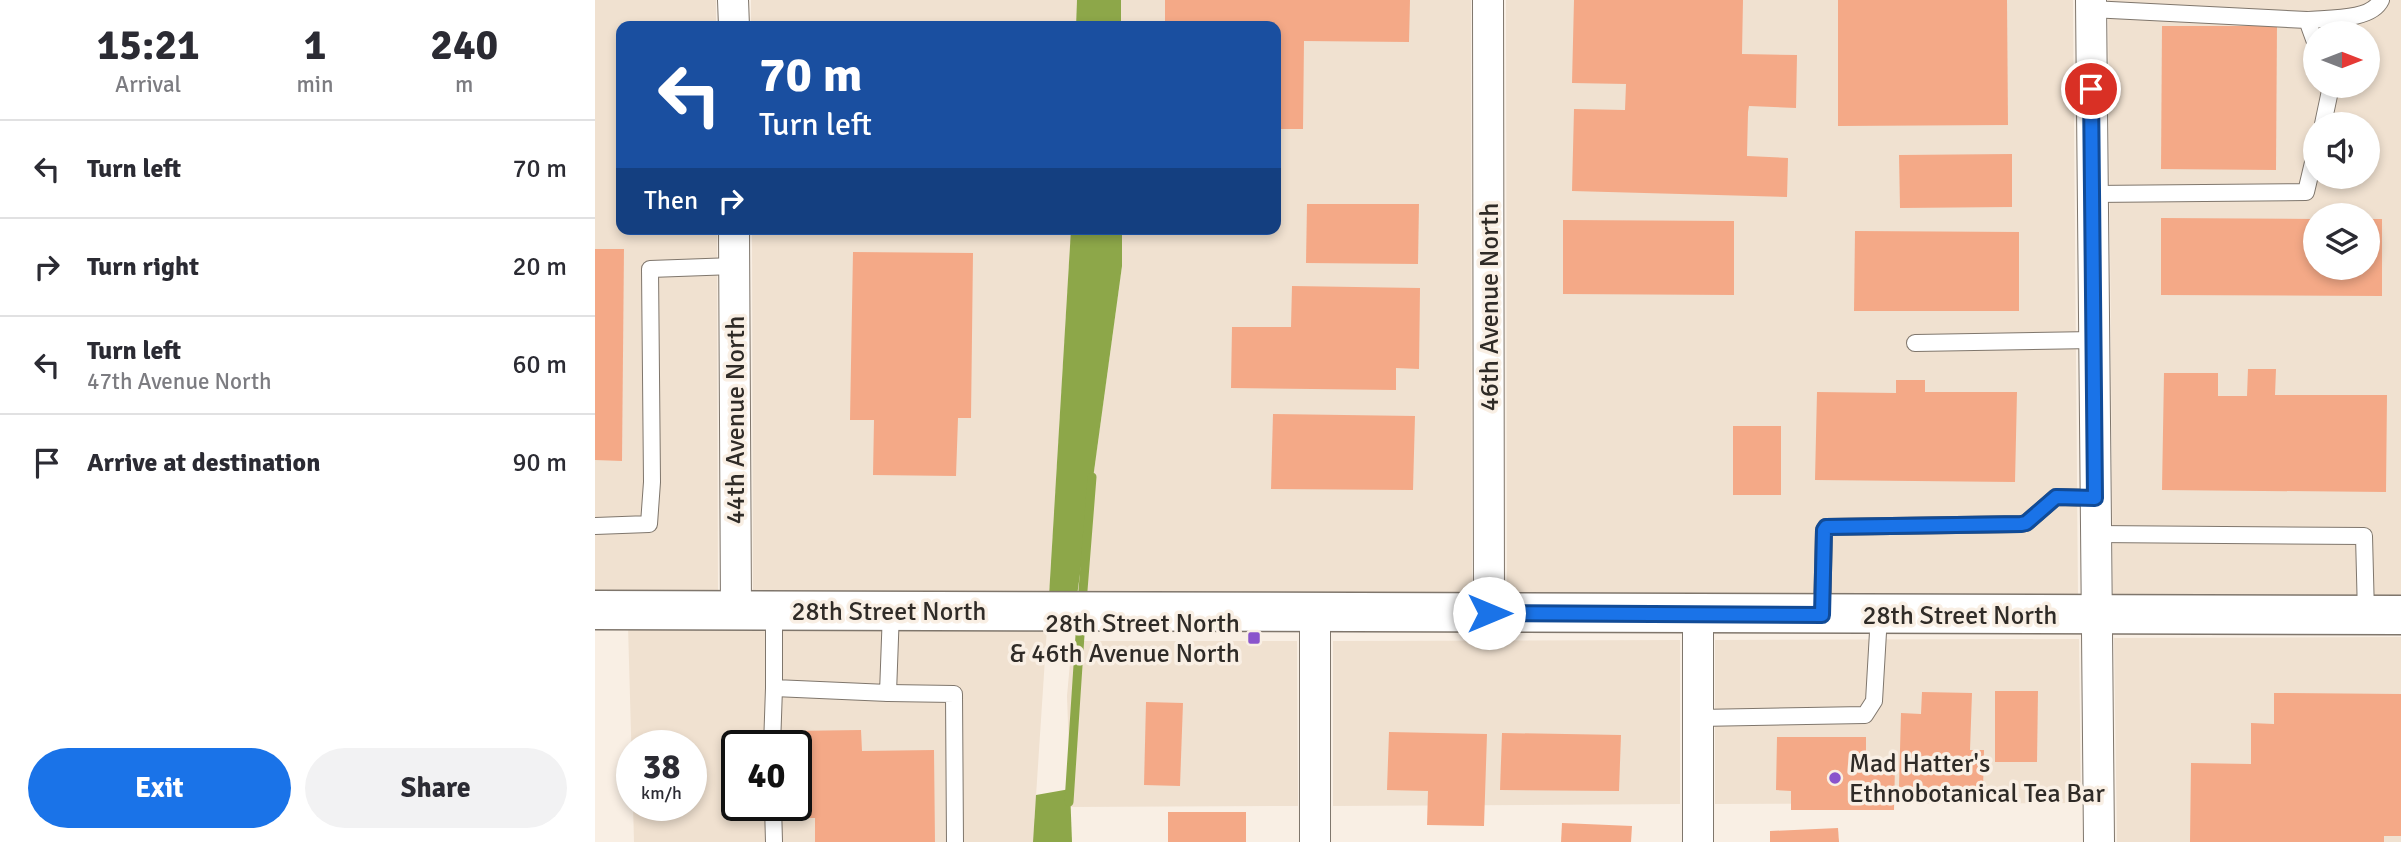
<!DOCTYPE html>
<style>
:root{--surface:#fff;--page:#f2f2f3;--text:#2b2b33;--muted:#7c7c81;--line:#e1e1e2;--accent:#1a73e8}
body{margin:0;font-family:Signika,sans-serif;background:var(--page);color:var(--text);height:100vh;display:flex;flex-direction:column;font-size:26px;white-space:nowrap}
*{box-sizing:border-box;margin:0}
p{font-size:23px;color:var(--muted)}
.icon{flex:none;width:38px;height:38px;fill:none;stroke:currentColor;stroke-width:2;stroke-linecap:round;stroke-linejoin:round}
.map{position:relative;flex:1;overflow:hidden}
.side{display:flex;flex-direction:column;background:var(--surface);width:595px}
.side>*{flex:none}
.guide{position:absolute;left:21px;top:21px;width:665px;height:214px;border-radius:14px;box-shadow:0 4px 10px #0003;background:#1a4fa0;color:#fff;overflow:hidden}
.needle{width:46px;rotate:90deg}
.fabs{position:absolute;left:1708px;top:21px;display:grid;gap:14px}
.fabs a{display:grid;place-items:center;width:77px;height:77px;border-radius:50%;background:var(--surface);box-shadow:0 4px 10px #0003;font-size:35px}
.speed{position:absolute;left:21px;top:730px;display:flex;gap:14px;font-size:35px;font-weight:700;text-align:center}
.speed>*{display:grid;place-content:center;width:91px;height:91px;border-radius:50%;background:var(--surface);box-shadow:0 4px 10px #0003;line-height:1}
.speed small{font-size:18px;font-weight:400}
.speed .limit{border:4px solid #111;border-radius:10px;background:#fff;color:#111}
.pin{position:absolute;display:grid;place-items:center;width:60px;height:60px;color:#fff;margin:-30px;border:4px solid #fff;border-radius:50%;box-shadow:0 2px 7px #0007}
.me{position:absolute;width:77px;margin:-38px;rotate:90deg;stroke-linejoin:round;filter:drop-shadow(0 0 5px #0008)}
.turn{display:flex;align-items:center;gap:24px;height:147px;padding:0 28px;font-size:32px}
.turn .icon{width:91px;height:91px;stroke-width:2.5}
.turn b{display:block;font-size:49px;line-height:60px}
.then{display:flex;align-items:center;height:66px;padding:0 28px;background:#0003;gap:14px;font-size:26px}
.eta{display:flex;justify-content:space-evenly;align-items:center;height:119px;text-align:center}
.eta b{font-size:42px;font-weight:700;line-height:49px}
.button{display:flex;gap:14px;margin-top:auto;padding:14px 28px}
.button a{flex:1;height:80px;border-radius:42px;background:var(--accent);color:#fff;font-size:28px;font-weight:700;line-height:80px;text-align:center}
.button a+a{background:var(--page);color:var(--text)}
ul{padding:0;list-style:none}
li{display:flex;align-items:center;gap:21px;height:98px;padding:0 28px;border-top:2px solid var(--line)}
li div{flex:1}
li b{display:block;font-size:26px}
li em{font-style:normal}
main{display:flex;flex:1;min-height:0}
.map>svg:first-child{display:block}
.built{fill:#f0e1d0;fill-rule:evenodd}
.water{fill:#8da749}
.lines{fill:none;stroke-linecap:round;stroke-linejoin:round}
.stream{stroke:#8da749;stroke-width:9}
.building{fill:#f4a987}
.lane-casing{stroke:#7f766c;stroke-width:18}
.street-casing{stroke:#7f766c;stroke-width:32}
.secondary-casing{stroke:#7f766c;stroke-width:41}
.lane{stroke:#fff;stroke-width:16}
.street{stroke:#fff;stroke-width:30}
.secondary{stroke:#fff;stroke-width:38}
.route-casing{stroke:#114b97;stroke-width:18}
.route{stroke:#1a73e8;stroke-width:12}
.poi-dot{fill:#8a54cc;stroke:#f9efe4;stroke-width:2.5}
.labels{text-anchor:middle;stroke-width:7;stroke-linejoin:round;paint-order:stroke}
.street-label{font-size:26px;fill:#2f2b27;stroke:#f9efe4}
.poi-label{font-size:26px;fill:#2f2b27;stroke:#f9efe4;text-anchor:end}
</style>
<main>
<section class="side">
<div class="eta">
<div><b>15:21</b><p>Arrival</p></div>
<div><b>1</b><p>min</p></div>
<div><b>240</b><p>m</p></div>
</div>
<ul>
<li><svg class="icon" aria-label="left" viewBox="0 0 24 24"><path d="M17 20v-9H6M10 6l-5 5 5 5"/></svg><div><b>Turn left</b></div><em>70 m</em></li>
<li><svg class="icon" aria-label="right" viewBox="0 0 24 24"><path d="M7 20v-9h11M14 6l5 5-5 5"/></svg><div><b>Turn right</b></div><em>20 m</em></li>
<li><svg class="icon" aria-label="left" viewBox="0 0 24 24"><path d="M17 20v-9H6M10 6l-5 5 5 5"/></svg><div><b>Turn left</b><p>47th Avenue North</p></div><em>60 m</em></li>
<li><svg class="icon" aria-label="arrive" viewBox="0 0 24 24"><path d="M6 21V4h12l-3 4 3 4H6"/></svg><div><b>Arrive at destination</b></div><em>90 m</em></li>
</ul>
<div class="button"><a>Exit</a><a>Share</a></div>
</section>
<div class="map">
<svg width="1806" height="842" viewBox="0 0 1806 842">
<rect width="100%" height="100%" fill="#f9efe4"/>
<g class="built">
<polygon points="0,0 121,0 121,26 26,26 26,229 122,229 123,595 0,595"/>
<polygon points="156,0 482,0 481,26 156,26"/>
<polygon points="526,0 876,0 877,598 482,596 527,266 527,229 681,229 681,26 526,26"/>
<polygon points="911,0 1478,0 1483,600 912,598"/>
<path d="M 1513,0 L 1806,0 L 1806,599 L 1518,600 ZM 1720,33 L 1773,33 L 1773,86 L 1720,86 ZM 1720,124 L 1773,124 L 1773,177 L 1720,177 ZM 1720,215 L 1773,215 L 1773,268 L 1720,268 Z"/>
<polygon points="157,229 476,229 454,596 158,595"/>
<path d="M 33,626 L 452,628 L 438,842 L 39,842 L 38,805 L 96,805 L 96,746 L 37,746 L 37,768 ZM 142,746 L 201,746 L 201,805 L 142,805 Z"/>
<polygon points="1806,637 1806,842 1522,842 1519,638"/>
<polygon points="1484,639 1486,803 1120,804 1120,640"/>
<polygon points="1085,640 1085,804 738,806 738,641"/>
<polygon points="477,641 702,641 703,806 476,807 472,696"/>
</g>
<g class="water">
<polygon points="482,0 526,0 526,26 481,26"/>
<polygon points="476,229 527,229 527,266 482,596 454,596"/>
<polygon points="475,789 477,842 438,842 441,795"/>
</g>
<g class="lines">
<g class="stream">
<polyline points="487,603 497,477"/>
<polyline points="474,802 486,620"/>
</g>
</g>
<g class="building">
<polygon points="570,0 815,0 814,42 709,41 708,129 681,129 681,26 570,26"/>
<polygon points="979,0 1148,0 1147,54 1202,55 1201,108 1154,106 1153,112 1152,156 1193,158 1192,197 977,191 979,109 1030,110 1031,84 977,83"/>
<polygon points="1243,0 1412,0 1413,125 1243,126"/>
<polygon points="1567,26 1682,26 1681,170 1566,169"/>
<polygon points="1417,154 1417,207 1305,208 1304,155"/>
<polygon points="712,204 824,204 823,264 711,263"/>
<polygon points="1566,218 1720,219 1720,268 1773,268 1773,219 1787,219 1787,296 1566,295"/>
<polygon points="968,220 1139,221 1139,295 968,294"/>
<polygon points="1260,231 1424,232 1424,311 1259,311"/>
<polygon points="0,249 29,249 27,461 0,460"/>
<polygon points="258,252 378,253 376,418 363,418 361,476 278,475 279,420 255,420"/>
<polygon points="697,286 825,288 824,369 801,368 801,390 636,388 637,327 696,327"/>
<polygon points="1653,369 1681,369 1680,395 1792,395 1791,492 1567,490 1569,373 1623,373 1623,396 1652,396"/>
<polygon points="1301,380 1330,380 1330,392 1422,392 1420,482 1220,480 1222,392 1301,393"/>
<polygon points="678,414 820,416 818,490 676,489"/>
<rect x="1138" y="426" width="48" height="69"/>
<polygon points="1400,691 1443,691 1442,762 1400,762"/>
<polygon points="1327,692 1377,693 1375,750 1389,750 1388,789 1304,787 1306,713 1326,714"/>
<polygon points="1679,693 1806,694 1806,836 1789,836 1789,842 1595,842 1596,763 1656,764 1656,723 1679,724"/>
<polygon points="551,702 588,703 585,786 549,785"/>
<polygon points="266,730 267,751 339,750 340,842 220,842 220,818 196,818 195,805 201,805 201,746 195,746 195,731"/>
<polygon points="794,732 892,734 889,826 832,825 833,791 792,790"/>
<polygon points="907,733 1026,735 1024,791 905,790"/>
<polygon points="1182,737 1271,737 1271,766 1300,766 1299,810 1196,810 1196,791 1181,790"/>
<rect x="573" y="812" width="78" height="30"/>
<polygon points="967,823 1037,826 1036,842 966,842"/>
<polygon points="1243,828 1244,842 1175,842 1175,831"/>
</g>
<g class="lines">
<g class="lane-casing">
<g id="lane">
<polyline points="1496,9 1712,20 1720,42"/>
<path d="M 1712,20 C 1733,18 1776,21 1786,0"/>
<polyline points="1728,124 1736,86"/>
<polyline points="1497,194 1711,192 1720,154"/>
<polyline points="1320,343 1499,340"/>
<polyline points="0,526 54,524 57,482 55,269 139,266"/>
<polyline points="1500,534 1769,536 1771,614"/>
<polyline points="179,611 179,688 293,693 296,611"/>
<polyline points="1227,615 1229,530 1231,527 1426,524 1431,523 1461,497 1500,498"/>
<polyline points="293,693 359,694 360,842"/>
<polyline points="1103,718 1270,715 1279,701 1284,615"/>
<polyline points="177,746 179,688"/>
<polyline points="178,805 179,842"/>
</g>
</g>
<g class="street-casing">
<g id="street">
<polyline points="138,0 139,26"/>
<polyline points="893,0 894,613"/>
<polyline points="1496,0 1504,842"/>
<polyline points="139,229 141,611"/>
<polyline points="720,613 720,842"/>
<polyline points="1103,614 1103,842"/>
</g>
</g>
<g class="secondary-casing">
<polyline id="secondary" points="0,610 1806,615"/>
</g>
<use href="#lane" class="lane"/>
<use href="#street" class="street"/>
<use href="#secondary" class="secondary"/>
</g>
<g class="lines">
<g class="route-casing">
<polyline id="route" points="894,613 1227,615 1229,530 1231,527 1426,524 1431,523 1461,497 1500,498 1496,89"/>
</g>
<use href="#route" class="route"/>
</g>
<g class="poi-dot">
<rect x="652" y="631" width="14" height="14" rx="3.5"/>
<circle cx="1240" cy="778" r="7"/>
</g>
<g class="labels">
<g class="street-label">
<text transform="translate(894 307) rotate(-90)" y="9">46th Avenue North</text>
<text transform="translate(140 420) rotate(-90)" y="9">44th Avenue North</text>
<text x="294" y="620">28th Street North</text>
<text x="1365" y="624">28th Street North</text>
</g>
<g class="poi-label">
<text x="645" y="632">28th Street North<tspan x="645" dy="30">&amp; 46th Avenue North</tspan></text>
<text x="1254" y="772" text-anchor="start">Mad Hatter's<tspan x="1254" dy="30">Ethnobotanical Tea Bar</tspan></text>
</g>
</g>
</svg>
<div class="fabs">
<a><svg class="needle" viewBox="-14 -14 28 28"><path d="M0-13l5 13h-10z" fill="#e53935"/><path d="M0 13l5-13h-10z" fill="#7c7c81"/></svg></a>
<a><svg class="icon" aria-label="sound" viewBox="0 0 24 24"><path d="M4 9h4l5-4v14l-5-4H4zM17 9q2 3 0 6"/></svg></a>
<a><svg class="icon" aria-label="layers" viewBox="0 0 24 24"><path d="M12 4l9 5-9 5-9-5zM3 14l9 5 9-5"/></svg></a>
</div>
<div class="speed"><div>38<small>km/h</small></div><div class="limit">40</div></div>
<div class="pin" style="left:1496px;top:89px;background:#d93025"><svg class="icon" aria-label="arrive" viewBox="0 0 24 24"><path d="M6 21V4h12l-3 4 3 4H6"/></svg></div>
<svg class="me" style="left:894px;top:613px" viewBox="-20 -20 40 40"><circle r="19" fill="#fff"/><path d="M0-13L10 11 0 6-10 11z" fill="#1a73e8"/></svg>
<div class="guide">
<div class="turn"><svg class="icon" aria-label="left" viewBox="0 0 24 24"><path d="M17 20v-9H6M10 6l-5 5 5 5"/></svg><div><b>70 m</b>Turn left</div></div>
<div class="then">Then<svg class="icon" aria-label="right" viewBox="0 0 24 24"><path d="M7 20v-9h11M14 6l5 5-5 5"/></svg></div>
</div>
</div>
</main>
